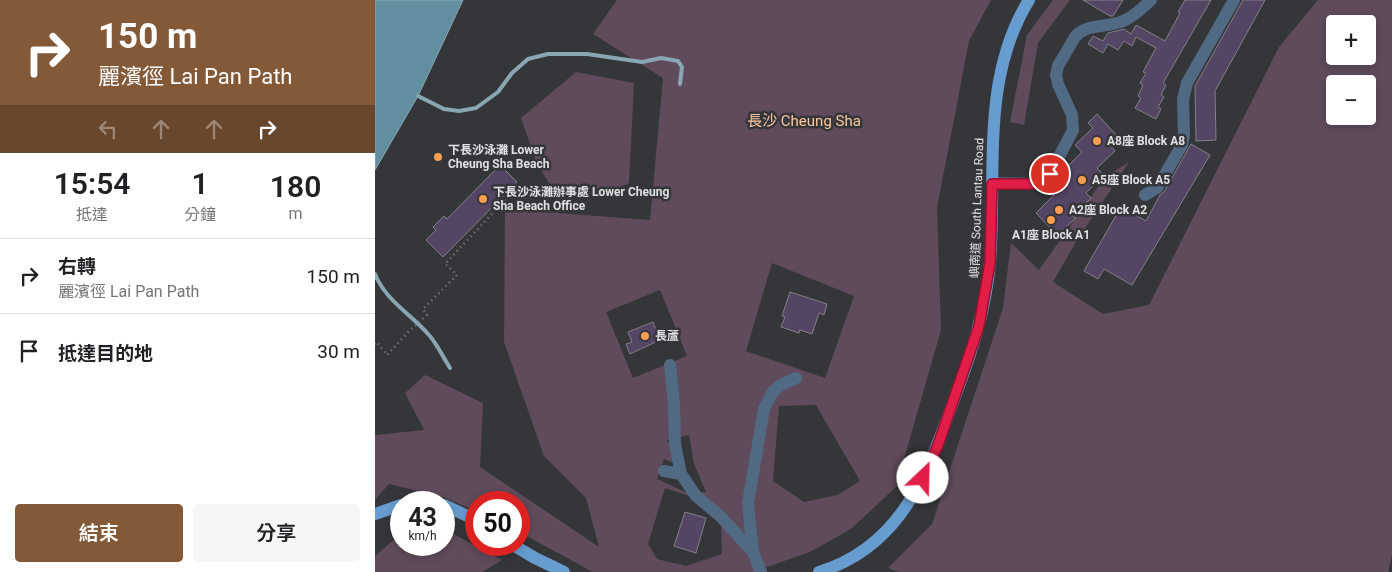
<!DOCTYPE html>
<html lang="zh-TW">
<meta charset="utf-8">
<style>
:root{--surface:#fff;--page:#f6f6f6;--text:#202124;--muted:#757577;--line:#e0e0e0;--accent:#835938}
body{margin:0;font-family:Roboto,"Noto Sans TC",sans-serif;background:var(--page);color:var(--text);height:100vh;display:flex;flex-direction:column;font-size:19px;white-space:nowrap}
*{box-sizing:border-box;margin:0}
p{font-size:16px;color:var(--muted)}
.icon{flex:none;width:28px;height:28px;fill:none;stroke:currentColor;stroke-width:2;stroke-linecap:round;stroke-linejoin:round}
.map{position:relative;flex:1;overflow:hidden}
.details{display:flex;flex-direction:column;background:var(--surface);width:375px}
.details>*{flex:none}
.top-card{background:#835938;color:#fff;overflow:hidden}
.fabs{position:absolute;left:951px;top:15px;display:grid;gap:10px}
.fabs a{display:grid;place-items:center;width:50px;height:50px;border-radius:5px;background:var(--surface);box-shadow:0 2px 8px #0003;font-size:25px}
.speed{position:absolute;left:15px;top:491px;display:flex;gap:10px;font-size:25px;font-weight:700;text-align:center}
.speed>*{display:grid;place-content:center;width:65px;height:65px;border-radius:50%;background:var(--surface);box-shadow:0 2px 8px #0003;line-height:1}
.speed small{font-size:12px;font-weight:400}
.speed .limit{border:8px solid #d22;background:#fff;color:#111}
.pin{position:absolute;display:grid;place-items:center;width:42px;height:42px;color:#fff;margin:-21px;border:2px solid #fff;border-radius:50%;box-shadow:0 1px 5px #0007}
.me{position:absolute;width:55px;margin:-28px;rotate:24deg;stroke-linejoin:round;filter:drop-shadow(0 0 4px #0008)}
.turn{display:flex;align-items:center;gap:18px;height:105px;padding:0 15px;font-size:22px}
.turn .icon{width:65px;height:65px;stroke-width:2.5}
.turn b{display:block;font-size:35px;line-height:42px}
.lanes{display:flex;align-items:center;height:48px;padding:0 15px;background:#0003;justify-content:center;gap:25px;direction:ltr}
.lanes .off{opacity:.35}
.eta{display:flex;justify-content:space-evenly;align-items:center;height:85px;text-align:center}
.eta b{font-size:30px;font-weight:600;line-height:35px}
.action{display:flex;gap:10px;margin-top:auto;padding:10px 15px}
.action a{flex:1;height:58px;border-radius:5px;background:var(--accent);color:#fff;font-size:20px;font-weight:600;line-height:58px;text-align:center}
.action a+a{background:var(--page);color:var(--text)}
ul{padding:0;list-style:none}
li{display:flex;align-items:center;gap:15px;height:75px;padding:0 15px;border-top:1px solid var(--line)}
li div{flex:1}
li b{display:block;font-size:19px}
li em{font-style:normal}
main{display:flex;flex:1;min-height:0}
.map>svg:first-child{display:block}
.green{fill:#5f4b5b;fill-rule:evenodd}
.water{fill:#628f9f;stroke:#88a7b3}
.lines{fill:none;stroke-linecap:round;stroke-linejoin:round}
.stream{stroke:#88a7b3;stroke-width:4}
.building{fill:#544565;stroke:#828184}
.path{stroke:#838486;stroke-width:2.5;stroke-dasharray:1 4;stroke-linecap:butt}
.minor{stroke:#516a84;stroke-width:12}
.major{stroke:#679cd1;stroke-width:12}
.route-casing{stroke:#92132f;stroke-width:12}
.route{stroke:#e11d48;stroke-width:9}
.poi-dot{fill:#fb9e51;stroke:#353639;stroke-width:2}
.labels{text-anchor:middle;stroke-width:5;stroke-linejoin:round;paint-order:stroke}
.poi-label{font-size:12px;font-weight:bold;fill:#dfe0e2;stroke:#353639;text-anchor:start}
.street-label{font-size:12px;fill:#dfe0e2;stroke:#353639}
.quarter-label{font-size:15px;fill:#fbc69f;stroke:#353639}
</style>
<main>
<section class="details">
<div class="top-card">
<div class="turn"><svg class="icon" aria-label="right" viewBox="0 0 24 24"><path d="M7 20v-9h11M14 6l5 5-5 5"/></svg><div><b>150 m</b>麗濱徑 Lai Pan Path</div></div>
<div class="lanes"><svg class="icon off" aria-label="left" viewBox="0 0 24 24"><path d="M17 20v-9H6M10 6l-5 5 5 5"/></svg><svg class="icon off" aria-label="ahead" viewBox="0 0 24 24"><path d="M12 20V5M6 11l6-6 6 6"/></svg><svg class="icon off" aria-label="ahead" viewBox="0 0 24 24"><path d="M12 20V5M6 11l6-6 6 6"/></svg><svg class="icon" aria-label="right" viewBox="0 0 24 24"><path d="M7 20v-9h11M14 6l5 5-5 5"/></svg></div>
</div>
<div class="eta">
<div><b>15:54</b><p>抵達</p></div>
<div><b>1</b><p>分鐘</p></div>
<div><b>180</b><p>m</p></div>
</div>
<ul>
<li><svg class="icon" aria-label="right" viewBox="0 0 24 24"><path d="M7 20v-9h11M14 6l5 5-5 5"/></svg><div><b>右轉</b><p>麗濱徑 Lai Pan Path</p></div><em>150 m</em></li>
<li><svg class="icon" aria-label="arrive" viewBox="0 0 24 24"><path d="M6 21V4h12l-3 4 3 4H6"/></svg><div><b>抵達目的地</b></div><em>30 m</em></li>
</ul>
<div class="action"><a>結束</a><a>分享</a></div>
</section>
<div class="map">
<svg width="1017" height="572" viewBox="0 0 1017 572">
<rect width="100%" height="100%" fill="#353639"/>
<g class="green">
<path d="M 242,0 L 616,0 L 594,41 L 562,208 L 566,330 L 521,487 L 476,529 L 435,552 L 378,572 L 218,572 L 144,532 L 144,502 L 101,502 L 101,511 L 68,497 L 14,484 L 0,500 L 0,435 L 49,430 L 30,393 L 50,375 L 108,403 L 105,467 L 224,547 L 211,498 L 169,456 L 129,342 L 130,209 L 275,220 L 288,78 L 218,34 ZM 397,263 L 479,296 L 450,378 L 371,351 ZM 285,290 L 312,356 L 258,378 L 231,312 ZM 441,405 L 485,481 L 462,495 L 429,502 L 398,481 L 404,406 ZM 314,435 L 319,464 L 331,492 L 310,492 L 282,479 L 289,459 L 301,464 L 306,452 L 291,441 ZM 290,488 L 317,497 L 346,524 L 347,554 L 311,566 L 282,559 L 273,544 Z"/>
<polygon points="678,0 695,0 663,43 649,125 635,122 652,35"/>
<path d="M 943,0 L 1017,0 L 1017,556 L 1013,572 L 524,572 L 513,568 L 557,524 L 628,308 L 636,243 L 664,270 L 730,177 L 754,162 L 701,242 L 678,282 L 728,314 L 774,305 L 904,47 ZM 960,24 L 992,24 L 992,56 L 960,56 ZM 960,84 L 992,84 L 992,116 L 960,116 Z"/>
<polygon points="201,72 259,83 254,183 228,195 176,186 162,164 146,118"/>
<polygon points="69,529 127,560 107,572 0,572 0,556 23,536 26,535 26,545 69,545"/>
</g>
<polygon class="water" points="0,0 88,0 43,96 0,170"/>
<g class="lines">
<g class="stream">
<polyline points="43,96 69,109 84,111 101,108 123,92 137,73 153,59 173,54 212,54 267,62 286,58 303,61 307,67 305,84"/>
<path d="M 0,274 C 10,300 36,314 54,335 C 62,344 68,357 75,368"/>
</g>
</g>
<g class="building">
<polygon points="708,0 748,0 738,16 735,16"/>
<polygon points="810,0 836,0 788,83 791,85 786,95 789,97 783,107 786,109 781,119 760,108 766,98 763,96 768,85 765,83 771,73 768,72 781,48 761,37 757,46 749,41 743,50 733,44 728,53 713,44 718,36 728,41 733,33 749,29 756,34 761,25 790,41 805,13 803,12"/>
<polygon points="868,0 890,0 840,91 841,140 821,141 820,86"/>
<polygon points="722,114 743,137 735,145 740,151 722,168 729,175 711,193 716,198 698,216 701,218 682,235 661,213 679,195 677,193 695,176 689,170 707,152 700,145 718,128 713,123"/>
<polygon points="816,144 835,155 757,285 729,269 723,279 709,271 746,207 771,221 785,195 789,192"/>
<polygon points="125,165 142,182 68,257 51,240 61,230 58,227 69,216 72,219"/>
<polygon points="415,292 452,304 449,315 444,313 437,334 425,330 424,333 406,327 410,317 407,316"/>
<polygon points="278,322 285,340 255,354 251,344 257,342 253,332"/>
<polygon points="310,512 331,518 321,553 299,546"/>
</g>
<g class="lines">
<polyline class="path" points="0,344 2,342 12,355 36,329 52,315 48,309 82,275 70,264 144,185"/>
<g class="minor">
<path d="M 617,183 L 660,184 L 671,179 L 675,174 L 698,130 L 697,115 L 683,84 L 681,75 L 683,66 L 700,37 C 712,23 732,28 748,21 C 759,17 767,8 776,0"/>
<polyline points="770,195 782,188 807,145 809,135 808,99 812,83 859,0"/>
<polyline points="295,365 299,404 300,444 306,474"/>
<polyline points="289,471 306,474 321,496 345,516 378,552"/>
<polyline points="386,572 378,552 373,503 389,409 397,393 404,386 421,378"/>
</g>
<g class="major">
<polyline points="69,505 101,520"/>
<polyline points="0,514 26,505"/>
<polyline points="138,545 160,558 189,572"/>
<path d="M 444,572 C 529,546 554,469 581,394 C 597,351 611,309 615,262 C 622,174 605,79 654,0"/>
</g>
</g>
<g class="lines">
<g class="route-casing">
<polyline id="route" points="548,478 563,445 604,326 615,263 617,184 660,184 666,182 675,174"/>
</g>
<use href="#route" class="route"/>
</g>
<g class="poi-dot">
<circle cx="722" cy="141" r="5"/>
<circle cx="63" cy="157" r="5"/>
<circle cx="707" cy="180" r="5"/>
<circle cx="108" cy="199" r="5"/>
<circle cx="684" cy="210" r="5"/>
<circle cx="676" cy="220" r="5"/>
<circle cx="270" cy="336" r="5"/>
</g>
<g class="labels">
<g class="poi-label">
<text x="732" y="145">A8座 Block A8</text>
<text x="73" y="154">下長沙泳灘 Lower<tspan x="73" dy="14">Cheung Sha Beach</tspan></text>
<text x="717" y="184">A5座 Block A5</text>
<text x="118" y="196">下長沙泳灘辦事處 Lower Cheung<tspan x="118" dy="14">Sha Beach Office</tspan></text>
<text x="694" y="214">A2座 Block A2</text>
<text x="676" y="239" text-anchor="middle">A1座 Block A1</text>
<text x="280" y="340">長蘆</text>
</g>
<g class="street-label">
<text transform="translate(602 208) rotate(-88)" y="4">嶼南道 South Lantau Road</text>
</g>
<g class="quarter-label">
<text x="429" y="126">長沙 Cheung Sha</text>
</g>
</g>
</svg>
<div class="fabs">
<a>+</a>
<a>−</a>
</div>
<div class="speed"><div>43<small>km/h</small></div><div class="limit">50</div></div>
<div class="pin" style="left:675px;top:174px;background:#d93025"><svg class="icon" aria-label="arrive" viewBox="0 0 24 24"><path d="M6 21V4h12l-3 4 3 4H6"/></svg></div>
<svg class="me" style="left:548px;top:478px" viewBox="-20 -20 40 40"><circle r="19" fill="#fff"/><path d="M0-13L10 11 0 6-10 11z" fill="#e11d48"/></svg>
</div>
</main>
